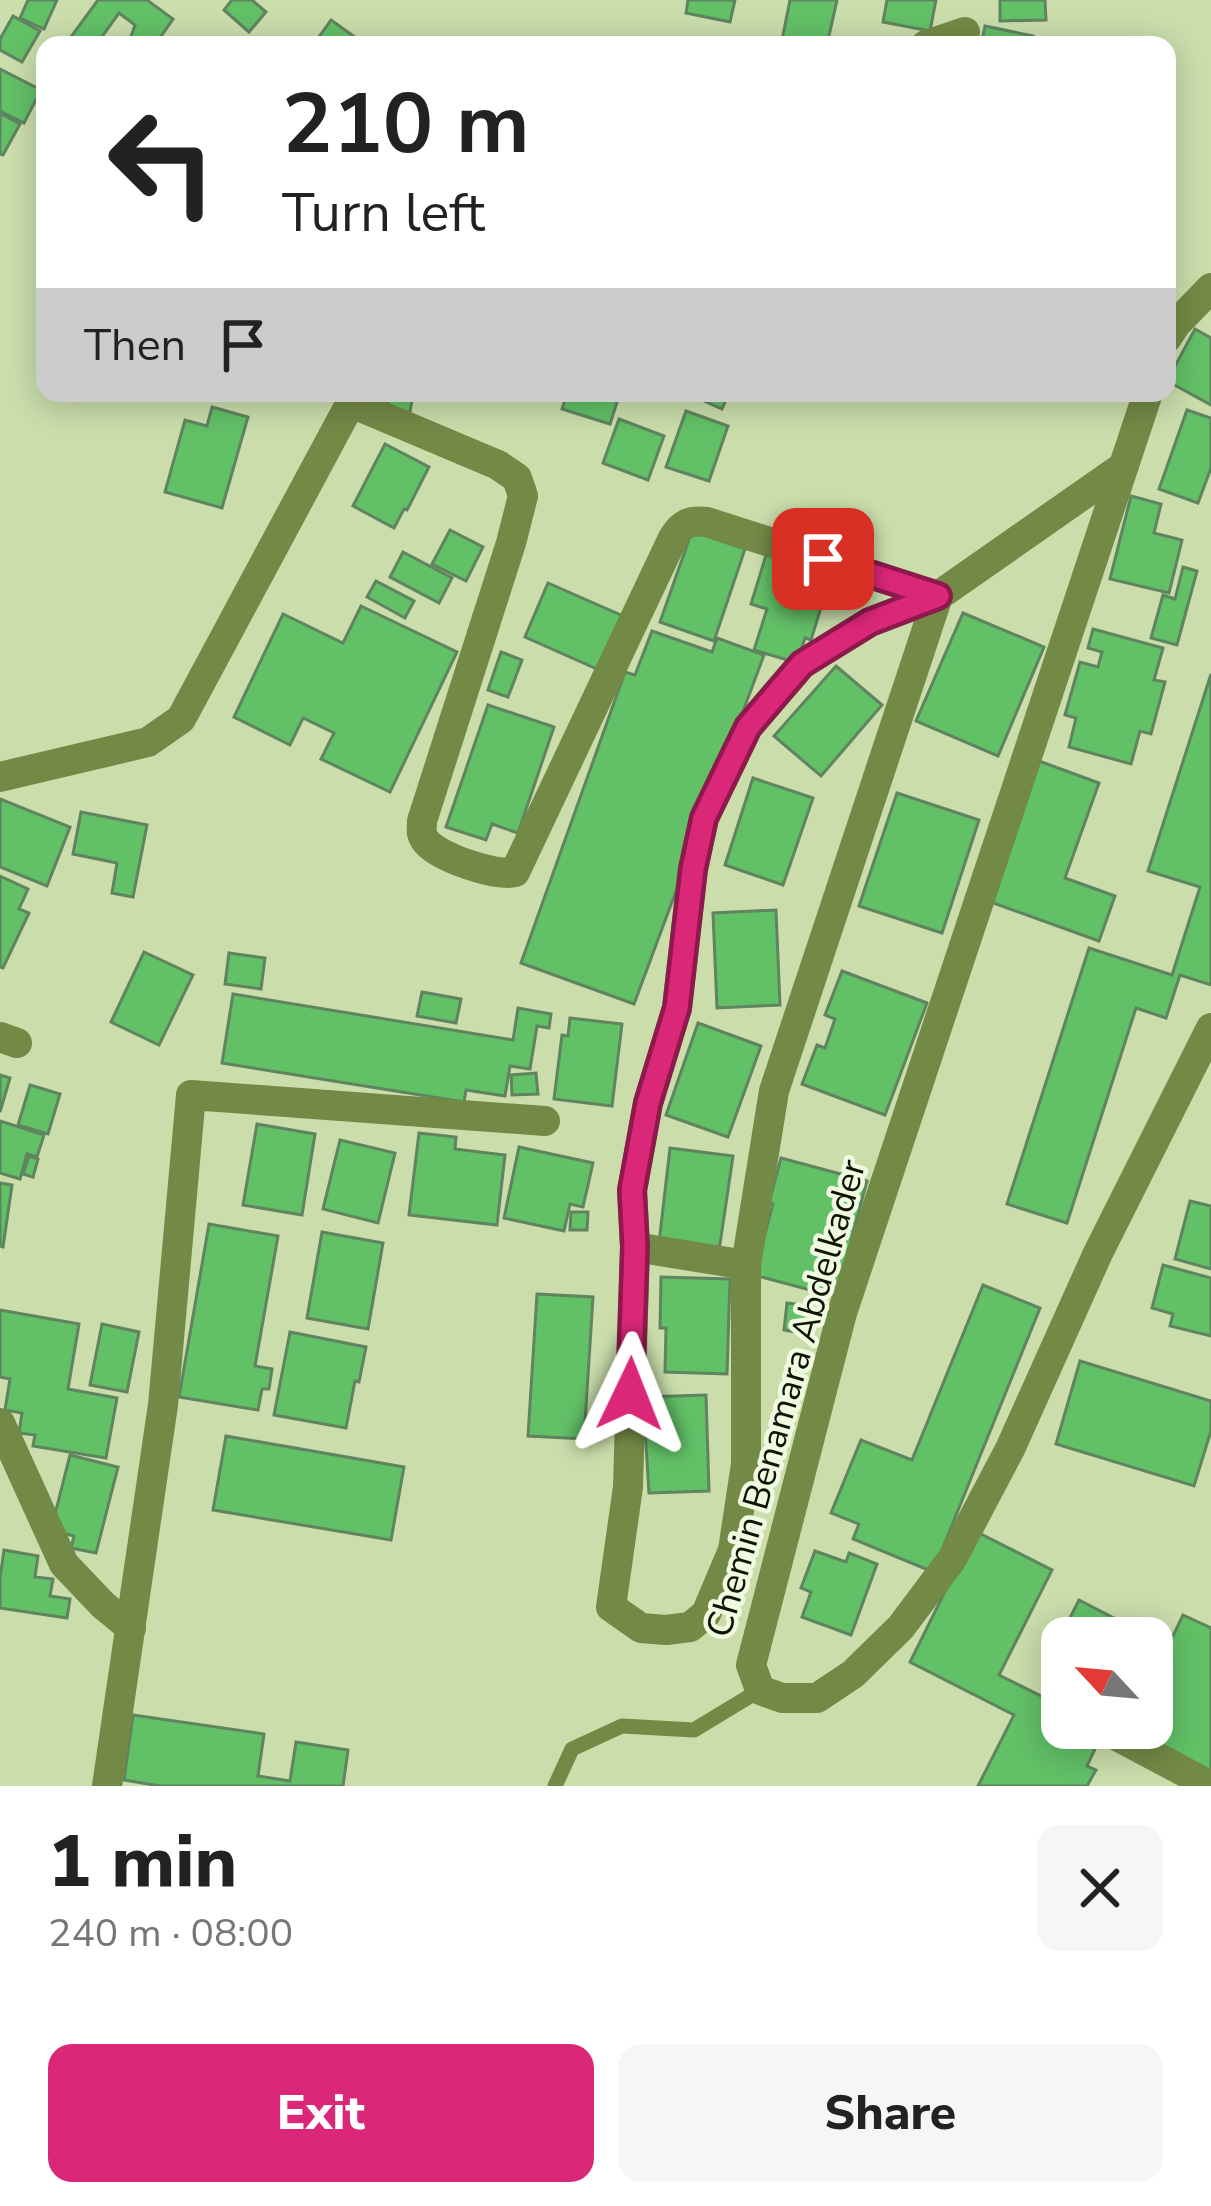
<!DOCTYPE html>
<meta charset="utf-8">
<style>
:root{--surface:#fff;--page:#f6f6f6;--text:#222;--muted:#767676;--accent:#db2777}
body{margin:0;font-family:"Nunito Sans",sans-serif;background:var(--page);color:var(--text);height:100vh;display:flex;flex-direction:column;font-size:45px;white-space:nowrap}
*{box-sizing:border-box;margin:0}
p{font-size:39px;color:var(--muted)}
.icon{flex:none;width:66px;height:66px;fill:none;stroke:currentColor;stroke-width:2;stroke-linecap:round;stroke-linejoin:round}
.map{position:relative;height:1786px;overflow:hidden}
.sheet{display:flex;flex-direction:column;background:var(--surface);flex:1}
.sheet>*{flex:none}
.top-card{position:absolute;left:36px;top:36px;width:1140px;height:366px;border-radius:24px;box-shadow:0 6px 30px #0003;background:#fff;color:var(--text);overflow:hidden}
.needle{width:78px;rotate:296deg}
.buttons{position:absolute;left:1041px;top:1617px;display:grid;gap:24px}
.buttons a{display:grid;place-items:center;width:132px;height:132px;border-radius:24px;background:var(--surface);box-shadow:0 6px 30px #0003;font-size:60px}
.pin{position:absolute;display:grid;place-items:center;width:102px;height:102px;color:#fff;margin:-51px;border-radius:24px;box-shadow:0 6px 18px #0006}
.me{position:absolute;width:132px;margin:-66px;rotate:2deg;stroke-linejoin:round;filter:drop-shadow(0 0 9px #0008)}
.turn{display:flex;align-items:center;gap:42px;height:252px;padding:0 48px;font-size:54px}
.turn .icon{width:156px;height:156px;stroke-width:2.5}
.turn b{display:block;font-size:84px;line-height:102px}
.then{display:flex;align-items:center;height:114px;padding:0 48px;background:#0003;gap:24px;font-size:45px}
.round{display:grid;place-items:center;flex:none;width:126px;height:126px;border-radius:24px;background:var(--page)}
.head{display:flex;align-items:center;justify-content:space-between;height:204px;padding:0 48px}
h1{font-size:72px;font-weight:800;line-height:90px}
.primary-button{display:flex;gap:24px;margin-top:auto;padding:24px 48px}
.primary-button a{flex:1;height:138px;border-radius:24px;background:var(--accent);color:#fff;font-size:48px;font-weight:800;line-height:138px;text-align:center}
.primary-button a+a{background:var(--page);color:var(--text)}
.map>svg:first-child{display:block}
.building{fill:#62c066;stroke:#5f845f;stroke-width:3}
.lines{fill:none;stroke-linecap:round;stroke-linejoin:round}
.lane{stroke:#738946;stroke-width:15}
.street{stroke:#738946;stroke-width:30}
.route-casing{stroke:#8e194d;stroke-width:30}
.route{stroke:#db2777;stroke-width:21}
.labels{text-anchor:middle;stroke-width:9;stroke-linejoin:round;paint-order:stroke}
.street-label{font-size:36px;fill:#0f1504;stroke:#f0fae1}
</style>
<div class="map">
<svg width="1211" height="1786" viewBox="0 0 1211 1786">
<rect width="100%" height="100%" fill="#caddab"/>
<g class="building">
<polygon points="28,0 57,0 44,29 20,18"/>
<polygon points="98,0 147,0 173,19 155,45 128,45 135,25 119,13 96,45 65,45"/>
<polygon points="232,0 252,0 266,12 249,32 224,10"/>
<polygon points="688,0 735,0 730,22 686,13"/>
<polygon points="790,0 837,0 827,45 781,45"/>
<polygon points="887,0 936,0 930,31 883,22"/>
<polygon points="1000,0 1045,0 1046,20 1000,21"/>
<polygon points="13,16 40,31 22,62 0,50 0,39"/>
<polygon points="331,20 366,45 313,45"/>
<polygon points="985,26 1033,36 1031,45 981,45"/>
<polygon points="0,69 41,90 24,123 0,111"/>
<polygon points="0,113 20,124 3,155 0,154"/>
<polygon points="1195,329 1211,338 1211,405 1167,381"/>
<polygon points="390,393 441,393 440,398 413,394 410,412 387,409"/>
<polygon points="567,393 620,393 610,424 562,409"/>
<polygon points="686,393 729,393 722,409"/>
<polygon points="212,407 248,417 222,508 165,492 185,420 207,426"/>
<polygon points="1187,410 1211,418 1211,468 1198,503 1159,489"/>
<polygon points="686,411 728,426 709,481 666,467"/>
<polygon points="619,419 664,436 648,480 603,463"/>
<polygon points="385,444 429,467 407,510 404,509 394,528 353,506"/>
<polygon points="1131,496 1161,504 1154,533 1182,540 1169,593 1110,579"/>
<polygon points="450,530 483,547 466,581 432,564"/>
<polygon points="692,531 745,549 714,641 660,622"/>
<polygon points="403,552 452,578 439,603 390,577"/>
<polygon points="767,552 832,572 811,640 805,638 797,663 754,650 767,609 751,604"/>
<polygon points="1183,567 1197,571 1177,645 1151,638 1163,595 1175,599"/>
<polygon points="376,581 414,601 405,618 367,597"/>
<polygon points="548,583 630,619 606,673 525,637"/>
<polygon points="361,606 457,652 390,792 321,759 334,733 303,718 290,745 234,717 283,614 343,643"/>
<polygon points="963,613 1044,647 998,756 916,721"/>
<polygon points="1093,629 1163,648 1154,680 1165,682 1151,734 1140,731 1131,764 1069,747 1076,718 1065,715 1080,662 1098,667 1102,652 1088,648"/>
<polygon points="652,631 712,652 717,638 764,655 634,1004 521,963 625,672 635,675"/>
<polygon points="501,652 522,660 508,697 488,690"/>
<polygon points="836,666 882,705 821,776 774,736"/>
<polygon points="1211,674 1211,985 1180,975 1166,1018 1136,1008 1067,1223 1007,1204 1089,948 1172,975 1200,887 1148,871"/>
<polygon points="488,705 554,727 518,833 492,824 486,840 446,827"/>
<polygon points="1039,761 1099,783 1065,878 1115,896 1099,941 988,901"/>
<polygon points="753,778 813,798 783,885 725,865"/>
<polygon points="897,793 979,820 942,933 859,906"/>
<polygon points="0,799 70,827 47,886 0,867"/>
<polygon points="81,812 147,825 133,897 112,893 117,863 73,854"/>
<polygon points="0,876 28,889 19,909 29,913 3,968 0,967"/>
<polygon points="776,910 780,1005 717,1008 713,913"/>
<polygon points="144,952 193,975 159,1045 111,1022"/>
<polygon points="229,953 265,958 261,989 225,984"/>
<polygon points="842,971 927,1003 885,1115 802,1084 817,1045 825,1048 835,1019 825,1015"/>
<polygon points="422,992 461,999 456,1023 417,1016"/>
<polygon points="233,994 513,1040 518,1008 551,1014 549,1028 537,1026 530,1069 510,1066 505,1096 466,1090 464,1102 222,1063"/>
<polygon points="570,1018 622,1024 612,1106 554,1099 562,1035 568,1036"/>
<polygon points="698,1023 761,1046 728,1137 666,1115"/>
<polygon points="536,1073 538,1094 512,1095 511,1075"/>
<polygon points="0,1075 10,1078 0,1112"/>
<polygon points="30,1085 60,1094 48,1134 18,1125"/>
<polygon points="0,1121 44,1135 37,1157 27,1154 20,1179 0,1173"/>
<polygon points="257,1124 315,1134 302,1215 243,1205"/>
<polygon points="419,1133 456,1137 455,1149 505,1155 497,1225 409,1215"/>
<polygon points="340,1140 395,1153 378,1223 323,1209"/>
<polygon points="519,1147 593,1163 583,1207 570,1204 564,1231 504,1218"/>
<polygon points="670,1148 733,1156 719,1251 659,1243"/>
<polygon points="29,1156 38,1159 33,1177 23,1174"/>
<polygon points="781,1158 867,1181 836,1297 754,1275 773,1204 769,1202"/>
<polygon points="0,1183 12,1185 3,1247 0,1246"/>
<polygon points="1190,1201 1211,1206 1211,1269 1175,1259"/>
<polygon points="571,1212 588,1212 587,1230 570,1230"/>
<polygon points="209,1224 278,1236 255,1366 272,1369 269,1389 262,1389 258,1410 179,1397"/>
<polygon points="322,1232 383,1243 368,1329 307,1318"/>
<polygon points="1163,1265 1211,1278 1211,1336 1170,1326 1173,1314 1152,1308"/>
<polygon points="661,1277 730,1279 727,1374 665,1372 666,1328 660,1328"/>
<polygon points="983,1285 1040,1308 933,1572 853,1539 859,1524 831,1513 861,1440 912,1460"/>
<polygon points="537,1294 593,1297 584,1439 528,1436"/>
<polygon points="787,1303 812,1306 808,1334 784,1330"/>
<polygon points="0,1310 79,1324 68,1389 117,1398 106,1458 33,1446 35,1435 19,1433 22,1413 5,1410 10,1379 0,1377"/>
<polygon points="102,1324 139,1332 127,1392 90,1385"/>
<polygon points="290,1332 366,1347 359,1382 355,1381 346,1428 274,1415"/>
<polygon points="1080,1361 1211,1401 1211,1431 1194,1486 1056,1444"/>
<polygon points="706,1395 709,1491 649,1493 643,1397"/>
<polygon points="226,1436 404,1467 391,1540 213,1510"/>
<polygon points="70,1455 118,1467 96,1553 71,1548 74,1536 51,1530"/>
<polygon points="975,1531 1052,1570 999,1675 1057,1704 1047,1725 1095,1749 1087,1766 1096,1770 1087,1786 978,1786 1014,1715 910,1662"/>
<polygon points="4,1550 38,1556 35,1577 53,1579 50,1596 70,1599 67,1618 0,1608 0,1578"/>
<polygon points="815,1551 846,1562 849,1553 877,1564 851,1635 802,1617 811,1592 801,1588"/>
<polygon points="1079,1600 1135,1629 1131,1638 1062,1638 1062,1680 1043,1671"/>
<polygon points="1183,1615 1211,1628 1211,1771 1135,1734 1138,1728 1152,1728 1152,1652 1162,1631 1173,1636"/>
<polygon points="133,1715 264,1734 258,1776 290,1781 296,1742 348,1750 343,1786 160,1786 124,1780"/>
</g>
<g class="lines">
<polyline class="lane" points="555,1786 572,1749 622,1726 694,1730 760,1690"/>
<g class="street">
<polyline points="926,45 965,32"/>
<polyline points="1167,338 1176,324 1211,288"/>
<polyline points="1148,393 842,1313 751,1665 760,1690 782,1698 817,1698 853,1674 901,1627 952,1559 1010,1449 1098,1253 1211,1028"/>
<path d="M 351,403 L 498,465 L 517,478 L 523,496 L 511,543 L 422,821 C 422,831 420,832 425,840 C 436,857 497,877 515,872 L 673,538 C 682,523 690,520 707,522 L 938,596"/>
<polyline points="938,596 870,622 802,664 748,727 704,818 693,869 677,1008 648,1103 632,1191 635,1247 628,1487 611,1607 641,1628 666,1630 690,1627 706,1614 733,1550 746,1464 746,1265 774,1091 938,596 1124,466"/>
<polyline points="0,777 148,742 181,719 356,393"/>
<polyline points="0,1037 17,1043"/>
<polyline points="635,1247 746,1265"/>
<polyline points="0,1423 64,1564 103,1605 131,1628"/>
<polyline points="1057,1704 1062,1707"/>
<polyline points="1102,1728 1211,1786"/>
<polyline points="107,1786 163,1405 191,1095 545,1121"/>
</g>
</g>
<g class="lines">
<g class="route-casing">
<polyline id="route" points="630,1394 635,1247 632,1190 648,1103 677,1008 693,869 704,818 748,727 802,664 870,622 938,596 823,559"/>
</g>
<use href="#route" class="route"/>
</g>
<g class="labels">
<g class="street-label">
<text transform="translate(785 1398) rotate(-74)" y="13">Chemin Benamara Abdelkader</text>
</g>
</g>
</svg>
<div class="buttons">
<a><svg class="needle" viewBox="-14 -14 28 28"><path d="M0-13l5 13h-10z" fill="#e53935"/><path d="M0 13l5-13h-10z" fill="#767676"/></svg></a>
</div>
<div class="pin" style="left:823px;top:559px;background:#d93025"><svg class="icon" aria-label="arrive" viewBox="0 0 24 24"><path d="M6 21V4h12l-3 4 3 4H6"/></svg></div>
<svg class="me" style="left:630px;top:1394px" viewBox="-20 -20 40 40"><path d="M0-17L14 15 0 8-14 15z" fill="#db2777" stroke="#fff" stroke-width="4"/></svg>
<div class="top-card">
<div class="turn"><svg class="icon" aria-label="left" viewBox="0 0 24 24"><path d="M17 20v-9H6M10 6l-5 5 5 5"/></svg><div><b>210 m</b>Turn left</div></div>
<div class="then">Then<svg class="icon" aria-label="arrive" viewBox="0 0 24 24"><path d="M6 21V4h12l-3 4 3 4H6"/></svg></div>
</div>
</div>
<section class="sheet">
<div class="head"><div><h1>1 min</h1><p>240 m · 08:00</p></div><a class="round"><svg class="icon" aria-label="close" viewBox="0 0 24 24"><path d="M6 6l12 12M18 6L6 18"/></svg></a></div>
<div class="primary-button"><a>Exit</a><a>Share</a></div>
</section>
